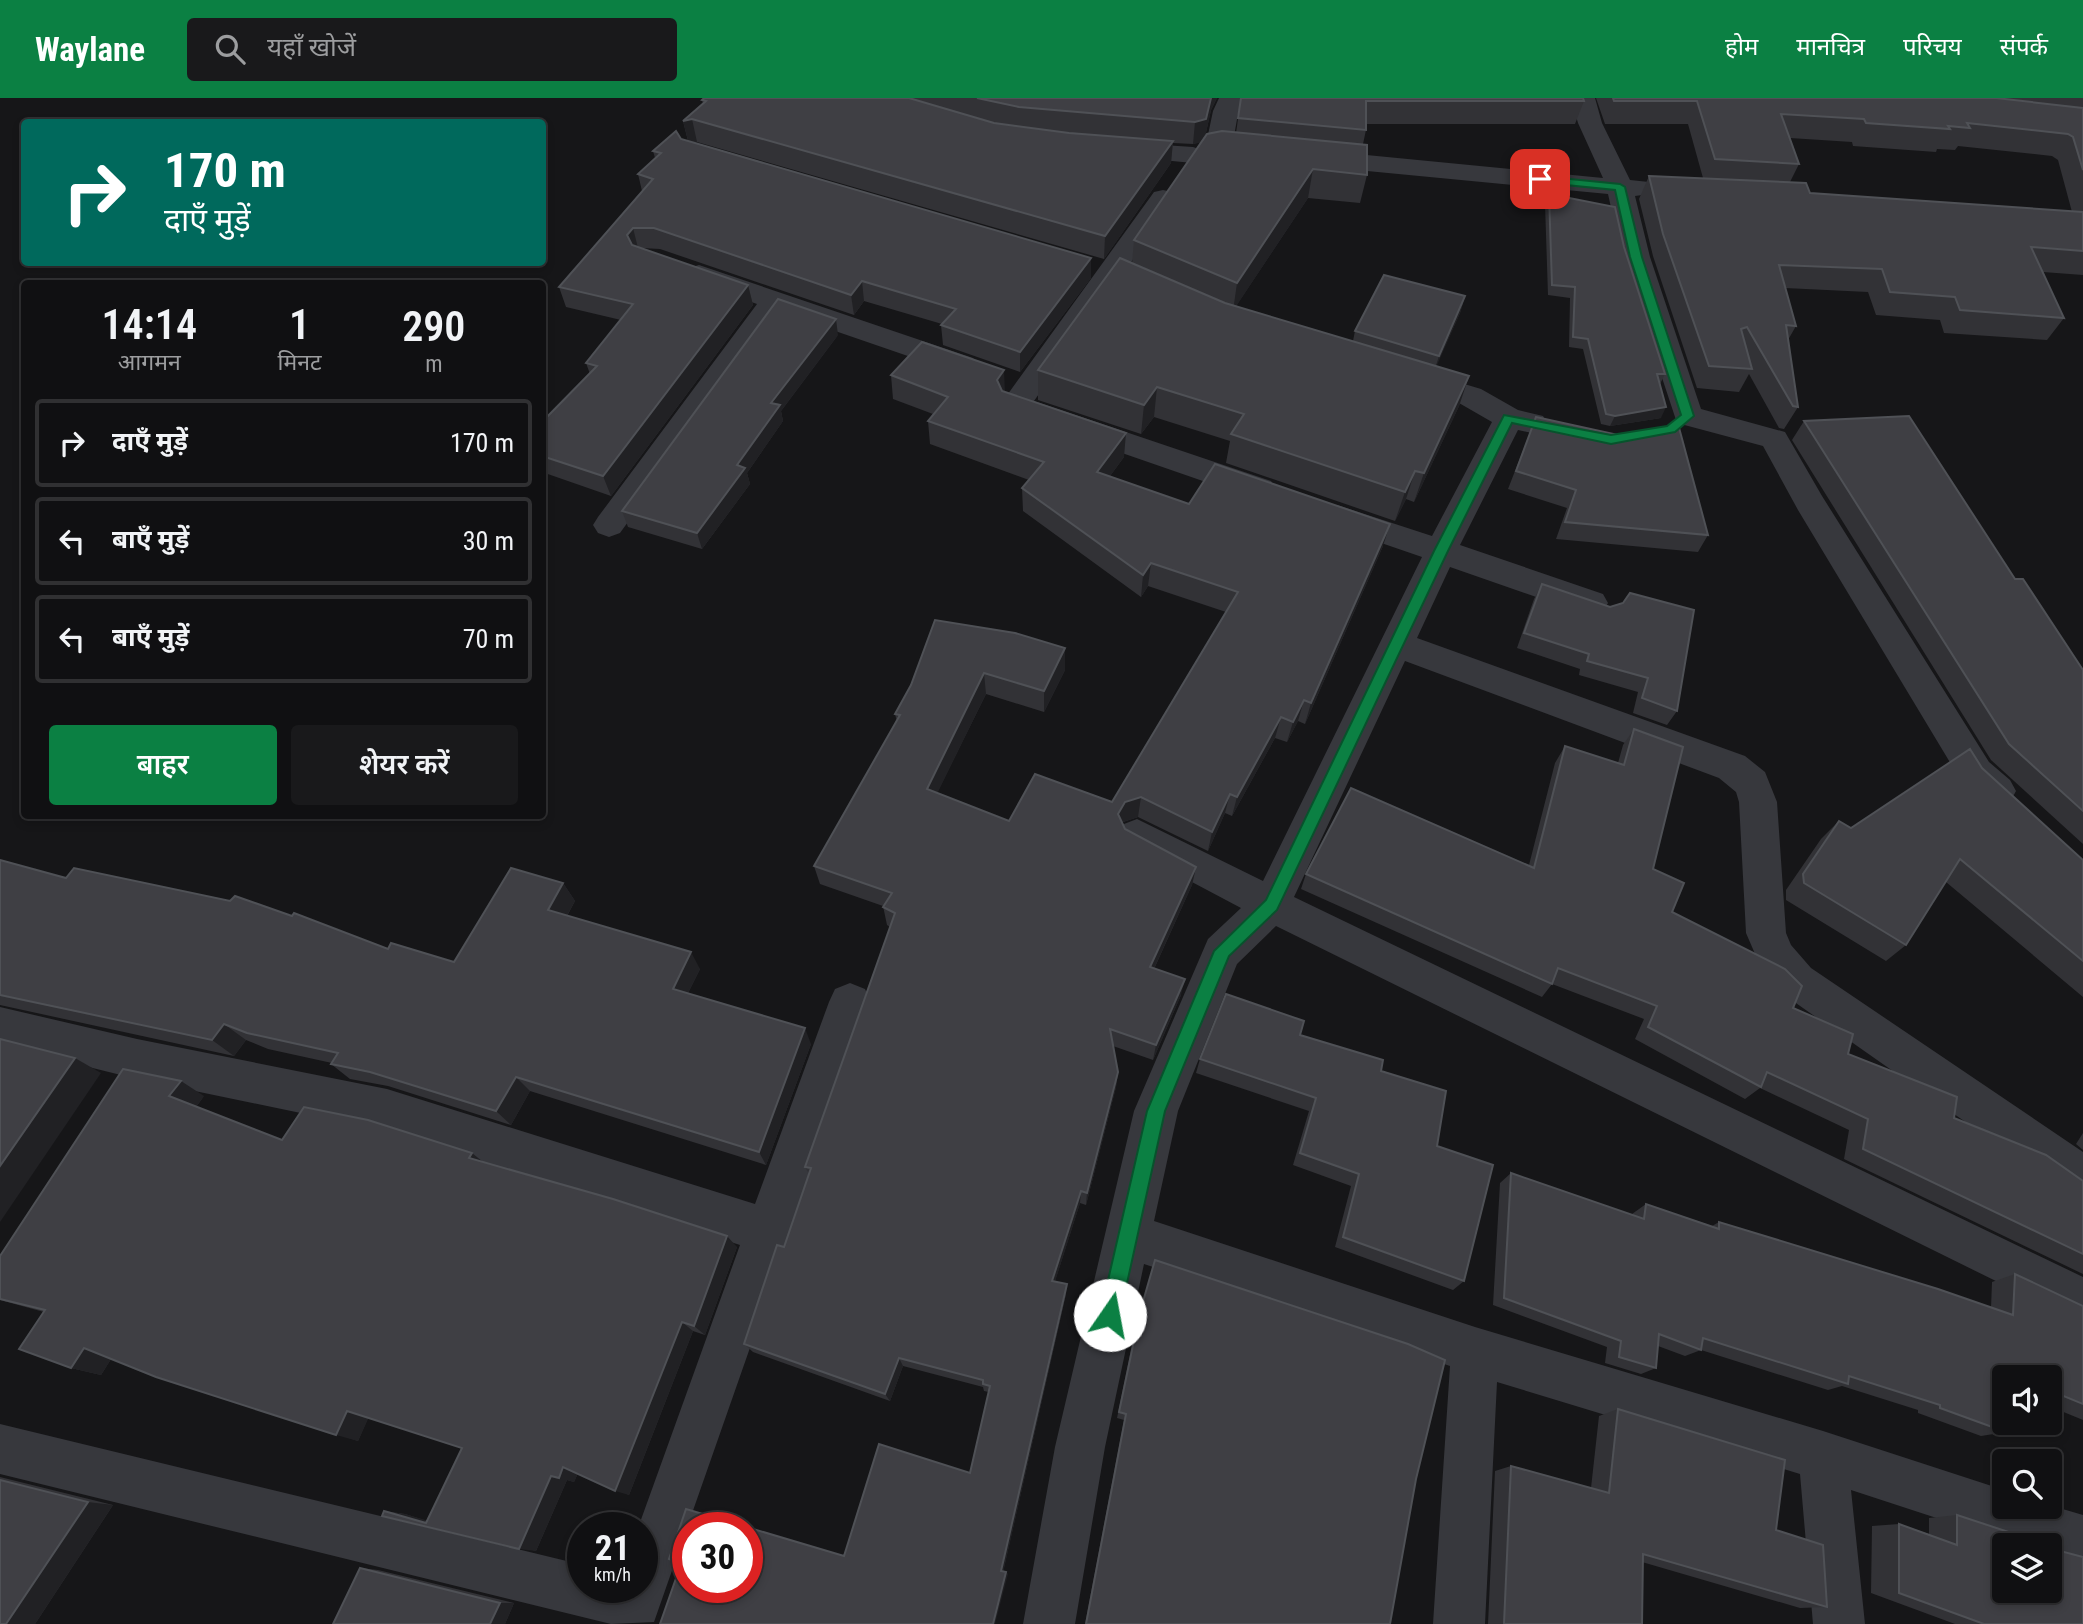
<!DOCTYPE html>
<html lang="hi">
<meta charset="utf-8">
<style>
:root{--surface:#101012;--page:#19191b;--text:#f1f3f6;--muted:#9c9d9f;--line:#303032;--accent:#0b8043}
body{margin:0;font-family:"Roboto Condensed","Noto Sans Devanagari",sans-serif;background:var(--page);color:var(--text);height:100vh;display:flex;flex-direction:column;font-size:26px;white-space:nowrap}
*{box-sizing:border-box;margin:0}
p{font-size:23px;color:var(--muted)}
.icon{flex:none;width:38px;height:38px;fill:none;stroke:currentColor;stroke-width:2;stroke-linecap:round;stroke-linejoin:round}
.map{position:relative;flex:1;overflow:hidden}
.panel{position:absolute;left:21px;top:182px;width:525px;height:539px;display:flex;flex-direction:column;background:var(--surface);border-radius:7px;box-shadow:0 4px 10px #0003,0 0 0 2px var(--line)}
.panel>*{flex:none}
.guide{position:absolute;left:21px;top:21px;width:525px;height:147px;border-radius:7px;box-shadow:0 4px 10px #0003,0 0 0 2px var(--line);background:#00695c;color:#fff;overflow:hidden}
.tools{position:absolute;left:1992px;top:1267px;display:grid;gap:14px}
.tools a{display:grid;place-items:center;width:70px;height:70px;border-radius:7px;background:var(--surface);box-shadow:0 4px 10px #0003,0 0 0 2px var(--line);font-size:35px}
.speed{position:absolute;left:567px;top:1414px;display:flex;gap:14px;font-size:35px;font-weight:700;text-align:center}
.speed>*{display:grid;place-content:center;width:91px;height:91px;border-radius:50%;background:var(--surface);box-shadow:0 4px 10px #0003,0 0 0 2px var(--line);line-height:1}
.speed small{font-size:18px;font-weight:400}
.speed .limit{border:10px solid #d22;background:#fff;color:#111}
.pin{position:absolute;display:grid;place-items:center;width:60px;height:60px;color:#fff;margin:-30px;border-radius:14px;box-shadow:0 4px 10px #0006}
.me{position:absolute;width:77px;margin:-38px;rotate:12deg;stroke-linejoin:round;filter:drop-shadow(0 0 5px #0008)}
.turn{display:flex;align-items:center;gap:24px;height:147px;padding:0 28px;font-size:32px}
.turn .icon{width:91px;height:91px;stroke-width:2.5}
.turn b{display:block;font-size:49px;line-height:60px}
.eta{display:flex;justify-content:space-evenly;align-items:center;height:119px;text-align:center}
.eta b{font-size:42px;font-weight:600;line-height:49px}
.action{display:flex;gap:14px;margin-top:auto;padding:14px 28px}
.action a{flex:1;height:80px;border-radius:7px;background:var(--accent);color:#fff;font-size:28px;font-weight:600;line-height:80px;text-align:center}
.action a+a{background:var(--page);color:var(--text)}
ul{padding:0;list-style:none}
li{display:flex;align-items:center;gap:21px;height:88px;margin:0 14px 10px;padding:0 14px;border:4px solid var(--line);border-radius:7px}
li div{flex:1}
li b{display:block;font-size:26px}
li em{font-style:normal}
header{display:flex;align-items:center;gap:42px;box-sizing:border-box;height:98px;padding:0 35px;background:var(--accent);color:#fff}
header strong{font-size:33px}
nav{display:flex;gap:38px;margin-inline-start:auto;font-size:24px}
.search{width:490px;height:63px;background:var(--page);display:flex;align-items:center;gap:18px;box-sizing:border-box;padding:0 24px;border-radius:7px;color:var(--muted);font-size:26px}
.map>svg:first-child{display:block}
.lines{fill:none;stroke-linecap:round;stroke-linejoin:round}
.minor{fill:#37383d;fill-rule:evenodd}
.wall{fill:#323236;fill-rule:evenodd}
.shaded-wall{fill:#212124}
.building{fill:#3f3f44;stroke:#4f5156;stroke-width:2;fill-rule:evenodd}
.route{fill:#0b8043;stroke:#07532c;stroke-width:2}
</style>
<header>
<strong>Waylane</strong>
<div class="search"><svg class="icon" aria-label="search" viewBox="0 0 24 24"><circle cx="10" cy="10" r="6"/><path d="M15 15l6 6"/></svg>यहाँ खोजें</div>
<nav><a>होम</a><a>मानचित्र</a><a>परिचय</a><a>संपर्क</a></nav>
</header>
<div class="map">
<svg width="2083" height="1526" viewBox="0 0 2083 1526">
<rect width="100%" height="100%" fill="#161618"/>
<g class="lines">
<g class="minor">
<path d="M 1219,0 L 1243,0 C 1235,17 1237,41 1227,56 L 1218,59 L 1209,56 L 1205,51 L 1213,13 Z"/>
<path d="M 1571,0 L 1595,0 L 1602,25 L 1630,82 L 1649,84 L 1653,90 L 1649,96 L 1635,98 L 1650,159 L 1701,311 L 1785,334 L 1822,398 L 1989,664 L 2010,682 L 2016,693 L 2010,704 C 1989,711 1979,699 1963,686 L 1798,412 L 1763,348 L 1677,325 L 1622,159 L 1608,96 L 1315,68 L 1306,65 L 1302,60 L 1306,55 L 1315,52 L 1603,80 L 1578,25 Z"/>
<polygon points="1118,44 1193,49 1202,52 1206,57 1202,62 1193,65 1109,57 1105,52 1109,47"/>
<polygon points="1163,92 1172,94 1176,100 1034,303 1271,383 1276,391 1271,399 1260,402 1249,399 1004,314 1000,307 1154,94"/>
<polygon points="699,167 973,260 978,267 973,274 963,277 780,214 620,435 609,439 598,435 593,427 598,419 757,206 689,182 685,176 689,170"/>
<polygon points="1411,270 1481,291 1518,312 1543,318 1547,325 1543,332 1532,335 1518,332 1460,447 1603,496 1608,505 1603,514 1591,518 1450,469 1417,540 1745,658 1765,674 1777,704 1786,835 1791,847 1811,870 2083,1054 2083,1102 2067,1095 1783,896 1762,872 1746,835 1739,704 1736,694 1719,680 1405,563 1294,799 2083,1179 2083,1226 1276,828 1237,866 1178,1013 1154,1123 1475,1229 1823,1333 2004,1392 2004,1409 2049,1409 2049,1407 2083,1417 2083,1469 2049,1457 2049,1447 2019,1447 1851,1392 1865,1526 1813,1526 1800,1376 1497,1284 1485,1526 1433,1526 1450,1268 1144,1166 1105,1349 1075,1526 1023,1526 1055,1349 1134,1013 1208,841 1241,810 1124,748 1118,737 1124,726 1137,721 1263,783 1422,459 1326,426 1321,418 1326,410 1337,407 1432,438 1492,324 1459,305 1401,287 1396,280 1401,273"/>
<polygon points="850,885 865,891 871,904 654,1524 611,1526 0,1376 0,1326 583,1467 583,1489 642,1489 642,1430 638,1430 740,1147 387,1033 137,981 0,947 0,909 137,941 387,991 755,1106 829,904 835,891"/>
</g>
</g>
<g class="wall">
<polygon points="704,0 1217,0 1211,12 1205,39 1236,35 1241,0 1584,3 1575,26 1366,26 1366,32 1363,46 1367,77 1360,105 1308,100 1236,208 1353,243 1355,233 1465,198 1460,215 1436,268 1469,278 1459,308 1414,404 1406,401 1395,423 1226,365 1230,343 1154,319 1141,336 1038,302 1038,272 1132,166 1134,142 1201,44 1193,46 1173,45 1171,65 1104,161 697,44 693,45 1091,180 1020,274 943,247 941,227 942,226 864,203 854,217 660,151 641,150 748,187 753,207 611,398 542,374 542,324 590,276 586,265 621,222 566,209 559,189 642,93 638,76 655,60 653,53 681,41 688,43 683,23 703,6 702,2"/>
<path d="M 1596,0 L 2083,0 L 2083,177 L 2043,174 L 2064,220 L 2047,242 L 1944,235 L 1940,222 L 1876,217 L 1868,194 L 1785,190 L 1796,228 L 1788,242 L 1798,309 L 1784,331 L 1779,330 L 1749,276 L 1739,294 L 1697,290 L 1653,158 L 1639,101 L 1649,78 L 1703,80 L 1688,26 L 1605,26 ZM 1790,40 L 1852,44 L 1853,48 L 1936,54 L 1937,51 L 1955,52 L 1958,48 L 2052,58 L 2058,62 L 2072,114 L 1810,95 L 1790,84 L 1799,66 Z"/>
<polygon points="1549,96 1624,149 1665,276 1660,286 1661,320 1610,328 1601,326 1583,251 1569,249 1570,200 1548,197 1545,106"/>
<polygon points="838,237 781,313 783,323 747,375 750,386 702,451 628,429 622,413"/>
<polygon points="891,277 1005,294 1124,359 1110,378 1189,406 1383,448 1305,626 1298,623 1287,644 1275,640 1232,718 1225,715 1208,753 1138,719 1123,724 1122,725 1125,731 1196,769 1192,787 1154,871 1181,897 1153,962 1113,948 1118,974 1116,989 1086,1107 1080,1105 1055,1183 1066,1196 1003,1474 1008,1476 844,1458 970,1375 989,1294 984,1293 983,1289 903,1268 890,1303 753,1254 744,1246 784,1149 809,1076 805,1069 890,829 887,827 883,808 820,786 814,768 897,624 895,616 911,587 1065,550 1065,572 1044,614 986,596 937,695 1009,723 1112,704 1226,514 1148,488 1141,499 1023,413 1022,390 1029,382 930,346 928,323 933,316 893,301"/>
<polygon points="1804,323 2015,481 2083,572 2083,746 1991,662 1792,342"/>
<polygon points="1529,337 1708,437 1698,454 1556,441 1567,410 1508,391"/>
<polygon points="1542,486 1610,509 1677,613 1667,627 1633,615 1638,594 1579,577 1580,571 1517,550 1534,501"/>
<polygon points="1634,631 1653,771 1672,814 1793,910 1848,956 1954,1020 2083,1083 2083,1176 1844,1061 1849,1032 1760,990 1745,1001 1635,941 1644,921 1552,886 1542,899 1301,791 1306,776 1529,767 1555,665 1565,648 1618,665 1623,647"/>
<polygon points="1982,670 2083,762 2083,899 1946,784 1906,847 1886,863 1786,802 1786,792 1821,741 1839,723 1851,730"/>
<polygon points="0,762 66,780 388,851 454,864 563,785 575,803 567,818 700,871 688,895 811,946 766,1067 530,993 511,1027 388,988 350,981 331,966 332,965 268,951 246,942 234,958 0,907"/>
<polygon points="1300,937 1381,973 1437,1048 1464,1183 1453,1192 1335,1149 1351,1088 1293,1067 1309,1013 1196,975 1200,961"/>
<polygon points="204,998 196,1009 282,1042 482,1064 737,1149 705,1237 693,1233 629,1397 578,1375 574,1384 567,1382 536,1453 384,1413 405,1416 427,1423 462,1350 368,1320 358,1343 111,1261 101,1277 71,1270 44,1214 0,1202 0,1158"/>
<polygon points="2083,1035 2083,1052 2076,1046"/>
<polygon points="1511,1075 1632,1117 1632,1116 1646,1106 1712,1128 1719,1124 1991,1210 1992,1184 2015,1176 2083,1208 2083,1322 2049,1308 2049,1279 2004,1279 2006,1334 1981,1338 1918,1315 1918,1312 1842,1288 1828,1292 1701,1252 1685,1258 1658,1248 1656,1270 1641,1276 1605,1265 1607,1249 1493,1207 1500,1085"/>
<polygon points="1155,1162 1416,1381 1390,1526 1085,1526 1124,1322 1117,1320 1137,1222"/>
<polygon points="1618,1311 1776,1432 1827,1509 1800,1510 1642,1464 1642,1526 1488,1526 1495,1373 1511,1368 1591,1390 1599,1318"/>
<polygon points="0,1379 113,1407 35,1526 0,1526"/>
<polygon points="1957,1417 2034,1445 2083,1526 1955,1526 1871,1495 1872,1428 1899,1426 1929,1436 1929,1420"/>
<polygon points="360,1470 378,1472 514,1505 505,1526"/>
</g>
<g class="shaded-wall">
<polygon points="1211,0 1217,0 1211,12 1204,44 1193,46 1195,24"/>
<polygon points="692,21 697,44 689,46 683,23"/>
<polygon points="1173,43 1171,65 1104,161 1105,138"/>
<polygon points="1313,71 1308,100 1233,213 1237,185"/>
<polygon points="633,130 638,150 633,158 627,137"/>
<polygon points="1091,160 1091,180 1020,274 1020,254"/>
<polygon points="862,183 864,203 854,217 851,197"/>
<polygon points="748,187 753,207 611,398 603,378"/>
<polygon points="1465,198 1460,215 1434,274 1439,258"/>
<polygon points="836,221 838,237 781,313 783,323 747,375 750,386 702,451 697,435 737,367 771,305"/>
<polygon points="1004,272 1005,295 998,305 997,282"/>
<polygon points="1469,278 1459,308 1414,404 1424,375"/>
<polygon points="1157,289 1154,319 1141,336 1144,307"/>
<polygon points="1666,309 1661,320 1610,328 1615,318"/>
<polygon points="1126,335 1124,359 1096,397 1097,374"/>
<polygon points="1415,373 1406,401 1395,423 1405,394"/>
<polygon points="1390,426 1383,448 1305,626 1311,605"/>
<polygon points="1151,465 1148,488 1141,499 1143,477"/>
<polygon points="1065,550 1065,572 1044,614 1044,593"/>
<polygon points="984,575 986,596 930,710 927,691"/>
<polygon points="1304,602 1298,623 1287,644 1293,624"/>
<polygon points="1281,619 1275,640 1232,718 1237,699"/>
<polygon points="1230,696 1225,715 1208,753 1212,734"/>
<polygon points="1141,699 1138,719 1123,724 1116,736 1118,716 1125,704"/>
<polygon points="1196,769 1192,787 1147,886 1150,869"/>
<polygon points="563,785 575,803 560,830 548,812"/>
<polygon points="691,854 700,871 682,907 673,891"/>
<polygon points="1185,881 1181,897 1153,962 1156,947"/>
<polygon points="224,926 246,942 234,958 212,942"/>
<polygon points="805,930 811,946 766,1067 759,1054"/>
<polygon points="75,960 101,975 0,1124 0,1068"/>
<polygon points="1118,974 1116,989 1086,1107 1087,1095"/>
<polygon points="516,979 530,993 511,1027 496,1013"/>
<polygon points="181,983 204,998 193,1013 169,998"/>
<polygon points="472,1055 488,1068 469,1060"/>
<polygon points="1081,1093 1080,1105 1052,1193 1052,1183"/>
<polygon points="727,1138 737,1149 705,1237 694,1228"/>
<polygon points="1067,1186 1066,1196 1003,1475 1001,1473"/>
<polygon points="682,1224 693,1233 629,1397 615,1393"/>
<polygon points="84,1250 113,1258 101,1277 71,1270"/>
<polygon points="899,1260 903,1268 890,1303 885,1296"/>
<polygon points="347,1313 369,1319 358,1343 336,1337"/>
<polygon points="563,1369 579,1373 574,1384 567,1382 536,1453 519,1451 551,1378"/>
<polygon points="88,1404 113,1407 35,1526 6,1526"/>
<polygon points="384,1413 405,1416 446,1428 426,1425"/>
<polygon points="1006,1474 1008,1476 995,1526 993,1526"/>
<polygon points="500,1505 514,1505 505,1526 490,1526"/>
</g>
<g class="building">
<polygon points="704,0 909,0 994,25 1069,35 1173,43 1105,138 692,21 683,23 706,3 702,2"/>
<polygon points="977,0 1211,0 1206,21 1195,24 1019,9"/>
<polygon points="1241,0 1583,0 1584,3 1366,3 1366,32 1238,20"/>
<polygon points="1613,0 1996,0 2083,10 2083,72 2073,39 2068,36 1967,25 1970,30 1948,28 1950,31 1866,25 1864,21 1781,16 1799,66 1715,61 1697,3 1614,3"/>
<polygon points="676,33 681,41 1091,160 1020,254 941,227 956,211 862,183 851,197 654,130 633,130 627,137 632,147 748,187 603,378 542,358 542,324 597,268 586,265 633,206 559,189 653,81 638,76 661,55 653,53"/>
<polygon points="1222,33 1367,47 1367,77 1313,71 1237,185 1134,142 1207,36"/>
<polygon points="1649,78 1806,85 1810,95 2083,114 2083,153 2031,149 2064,220 1960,212 1955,199 1890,194 1882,171 1779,167 1796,228 1786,227 1798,309 1793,308 1747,229 1741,231 1752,271 1709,268 1663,136"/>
<polygon points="1549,96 1615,109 1624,149 1665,276 1657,276 1666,309 1615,318 1606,316 1588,241 1573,239 1575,189 1552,187"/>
<polygon points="1120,160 1225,205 1469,278 1424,375 1415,373 1405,394 1231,336 1244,316 1157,289 1144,307 1038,272"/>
<polygon points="1384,177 1465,198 1439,258 1355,233"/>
<polygon points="778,201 836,221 771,305 780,307 737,367 745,370 697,435 622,413"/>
<path d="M 922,244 L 1004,272 L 997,282 L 1002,293 L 1126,335 L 1097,374 L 1189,406 L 1215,366 L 1390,426 L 1311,605 L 1304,602 L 1293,624 L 1281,619 L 1237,699 L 1230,696 L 1212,734 L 1141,699 L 1125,704 L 1118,716 L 1125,731 L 1196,769 L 1150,869 L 1185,881 L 1156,947 L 1110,931 L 1118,974 L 1087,1095 L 1081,1093 L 1052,1183 L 1067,1186 L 1001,1473 L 1006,1474 L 993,1526 L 660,1526 L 681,1466 L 669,1461 L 686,1411 L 844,1458 L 879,1346 L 970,1375 L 990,1288 L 983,1286 L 983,1282 L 899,1260 L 885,1296 L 744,1246 L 777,1147 L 784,1149 L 811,1070 L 805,1069 L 895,815 L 883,809 L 892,795 L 814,768 L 900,617 L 895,616 L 911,587 L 935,522 L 1015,535 L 1065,550 L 1044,593 L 984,575 L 927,691 L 1009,723 L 1035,676 L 1112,704 L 1238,494 L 1151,465 L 1143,477 L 1022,390 L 1044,364 L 928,323 L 948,299 L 891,277 ZM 688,1430 L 747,1430 L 747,1489 L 688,1489 Z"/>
<polygon points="1909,318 2015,481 2023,481 2083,572 2083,713 2009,646 1804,323"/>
<polygon points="1536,319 1618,337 1650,333 1678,326 1708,437 1565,424 1576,392 1516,373"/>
<polygon points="1542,486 1610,509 1623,505 1630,495 1694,512 1677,613 1642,600 1648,580 1587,563 1589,556 1524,535"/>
<polygon points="1634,631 1683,649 1653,771 1684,785 1672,814 1785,871 1802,888 1793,910 1853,936 1848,956 1957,999 1954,1020 2046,1057 2083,1083 2083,1156 1863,1051 1868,1021 1767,974 1761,989 1648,929 1657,908 1558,870 1552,886 1306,776 1351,690 1534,770 1565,648 1624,667"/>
<polygon points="1970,651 1982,670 2083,762 2083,863 1960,761 1906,847 1804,785 1803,776 1839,723 1851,730"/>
<polygon points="0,762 66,780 74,770 230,803 235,798 292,818 294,815 388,851 391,845 454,864 511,770 563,785 548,812 691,854 673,891 805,930 759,1054 516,979 496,1013 370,974 331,966 338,955 247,935 224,926 212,942 0,897"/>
<polygon points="1226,896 1304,923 1300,937 1383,962 1381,973 1446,993 1437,1048 1493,1067 1464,1183 1343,1139 1359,1076 1300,1055 1316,1000 1200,961"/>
<polygon points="0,941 75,960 0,1068"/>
<polygon points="123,971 181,983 169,998 282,1042 304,1009 368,1022 472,1055 469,1060 613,1101 727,1138 694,1228 682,1224 615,1393 563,1369 559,1380 551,1378 519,1451 382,1418 384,1413 426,1425 462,1350 347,1313 336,1337 156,1279 84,1250 71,1270 19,1251 45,1212 0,1201 0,1158"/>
<polygon points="1511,1075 1644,1121 1646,1106 1719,1131 1719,1124 1938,1191 2013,1217 2015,1176 2083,1208 2083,1306 2049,1292 2049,1279 2018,1279 2005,1274 2005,1279 2004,1279 2004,1325 2006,1325 2006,1334 1940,1310 1940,1307 1849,1278 1848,1286 1703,1240 1701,1252 1659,1236 1656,1270 1619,1259 1621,1243 1504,1200"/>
<polygon points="1155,1162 1408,1246 1445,1262 1416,1381 1390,1526 1086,1526 1126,1316 1119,1314 1140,1214"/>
<polygon points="1618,1311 1785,1362 1776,1432 1823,1447 1827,1509 1643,1456 1642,1526 1504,1526 1511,1368 1609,1395"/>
<polygon points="0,1382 88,1404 6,1526 0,1526"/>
<polygon points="1957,1417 2033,1442 2034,1445 2040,1447 2004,1447 2004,1493 2049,1493 2049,1450 2083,1459 2083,1526 1984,1526 1899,1495 1899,1426 1957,1447"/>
<polygon points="360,1470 500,1505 490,1526 333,1526"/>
</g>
<polygon class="route" points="1540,78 1620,86 1625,89 1642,159 1694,318 1675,334 1611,346 1512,325 1448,453 1277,812 1229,858 1165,1013 1120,1217 1117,1223 1110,1226 1103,1223 1100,1217 1147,1013 1214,853 1266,802 1434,453 1504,317 1611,337 1667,328 1681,317 1630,159 1615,92 1536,84 1534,81"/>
</svg>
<div class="tools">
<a><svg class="icon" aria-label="sound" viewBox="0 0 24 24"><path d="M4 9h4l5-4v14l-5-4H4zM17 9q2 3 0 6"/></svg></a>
<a><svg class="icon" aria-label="search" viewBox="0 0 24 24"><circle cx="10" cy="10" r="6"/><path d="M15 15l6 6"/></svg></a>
<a><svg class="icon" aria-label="layers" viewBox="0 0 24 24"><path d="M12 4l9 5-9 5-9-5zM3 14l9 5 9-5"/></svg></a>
</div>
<div class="speed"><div>21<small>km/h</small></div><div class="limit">30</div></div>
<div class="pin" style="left:1540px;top:81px;background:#d93025"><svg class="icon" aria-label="arrive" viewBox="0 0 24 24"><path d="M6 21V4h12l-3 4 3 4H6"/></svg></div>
<svg class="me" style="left:1110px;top:1217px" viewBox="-20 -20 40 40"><circle r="19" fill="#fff"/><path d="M0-13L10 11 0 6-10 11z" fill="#0b8043"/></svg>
<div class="guide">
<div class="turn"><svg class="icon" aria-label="right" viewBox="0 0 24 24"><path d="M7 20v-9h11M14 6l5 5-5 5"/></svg><div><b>170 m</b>दाएँ मुड़ें</div></div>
</div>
<section class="panel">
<div class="eta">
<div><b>14:14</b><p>आगमन</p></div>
<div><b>1</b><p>मिनट</p></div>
<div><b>290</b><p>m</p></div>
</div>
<ul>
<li><svg class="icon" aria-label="right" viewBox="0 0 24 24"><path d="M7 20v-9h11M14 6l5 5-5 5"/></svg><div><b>दाएँ मुड़ें</b></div><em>170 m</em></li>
<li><svg class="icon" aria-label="left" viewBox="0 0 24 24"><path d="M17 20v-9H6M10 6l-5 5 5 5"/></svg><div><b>बाएँ मुड़ें</b></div><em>30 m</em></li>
<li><svg class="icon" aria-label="left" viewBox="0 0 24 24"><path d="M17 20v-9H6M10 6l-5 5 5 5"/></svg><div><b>बाएँ मुड़ें</b></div><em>70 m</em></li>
</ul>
<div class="action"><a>बाहर</a><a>शेयर करें</a></div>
</section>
</div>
